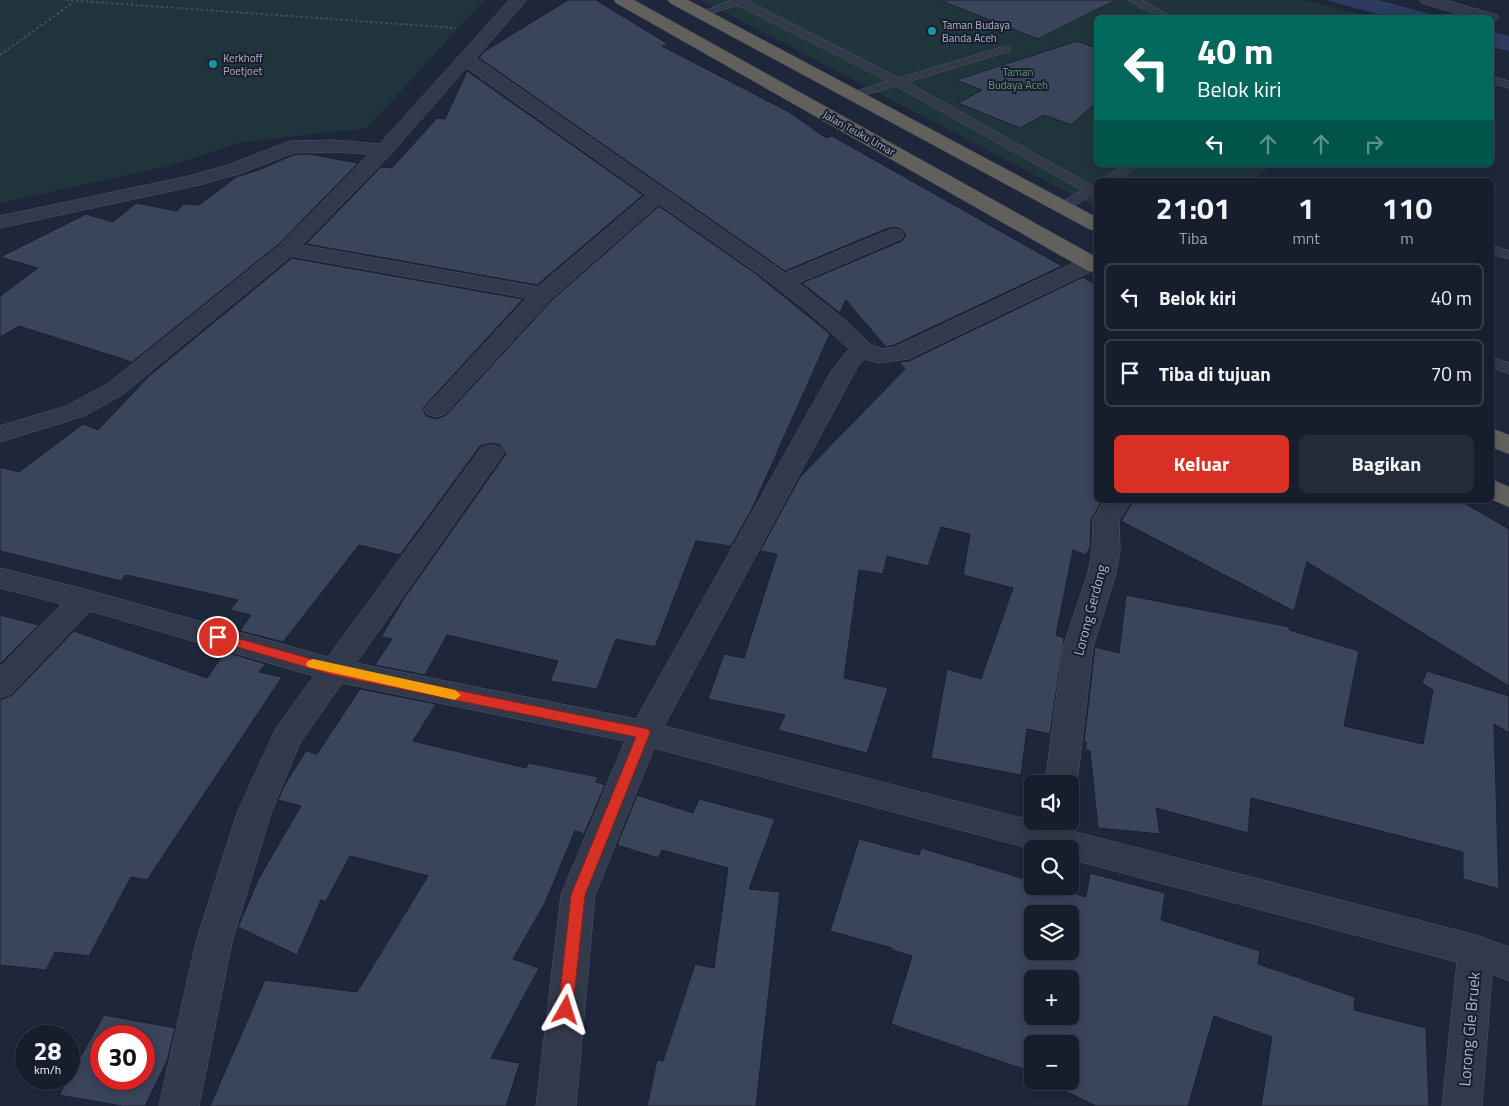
<!DOCTYPE html>
<html lang="id">
<meta charset="utf-8">
<style>
:root{--surface:#161d2c;--page:#232a38;--text:#f1f3f6;--muted:#9ea2a9;--line:#353b48;--accent:#d93025}
body{margin:0;font-family:"Titillium Web",sans-serif;background:var(--page);color:var(--text);height:100vh;display:flex;flex-direction:column;font-size:19px;white-space:nowrap}
*{box-sizing:border-box;margin:0}
p{font-size:16px;color:var(--muted)}
.icon{flex:none;width:28px;height:28px;fill:none;stroke:currentColor;stroke-width:2;stroke-linecap:round;stroke-linejoin:round}
.map{position:relative;flex:1;overflow:hidden}
.panel{position:absolute;left:1094px;top:178px;width:400px;height:325px;display:flex;flex-direction:column;background:var(--surface);border-radius:8px;box-shadow:0 2px 12px #0003,0 0 0 1px var(--line)}
.panel>*{flex:none}
.guide{position:absolute;left:1094px;top:15px;width:400px;height:152px;border-radius:8px;box-shadow:0 2px 12px #0003,0 0 0 1px var(--line);background:#00695c;color:#fff;overflow:hidden}
.fabs{position:absolute;left:1024px;top:775px;display:grid;gap:10px}
.fabs a{display:grid;place-items:center;width:55px;height:55px;border-radius:8px;background:var(--surface);box-shadow:0 2px 12px #0003,0 0 0 1px var(--line);font-size:25px}
.speed{position:absolute;left:15px;top:1025px;display:flex;gap:10px;font-size:25px;font-weight:700;text-align:center}
.speed>*{display:grid;place-content:center;width:65px;height:65px;border-radius:50%;background:var(--surface);box-shadow:0 2px 12px #0003,0 0 0 1px var(--line);line-height:1}
.speed small{font-size:12px;font-weight:400}
.speed .limit{border:8px solid #d22;background:#fff;color:#111}
.pin{position:absolute;display:grid;place-items:center;width:42px;height:42px;color:#fff;margin:-21px;border:2px solid #fff;border-radius:50%;box-shadow:0 1px 5px #0007}
.me{position:absolute;width:55px;margin:-28px;rotate:6deg;stroke-linejoin:round;filter:drop-shadow(0 0 4px #0008)}
.turn{display:flex;align-items:center;gap:18px;height:105px;padding:0 20px;font-size:22px}
.turn .icon{width:65px;height:65px;stroke-width:2.5}
.turn b{display:block;font-size:35px;line-height:42px}
.lanes{display:flex;align-items:center;height:48px;padding:0 20px;background:#0003;justify-content:center;gap:25px;direction:ltr}
.lanes .off{opacity:.35}
.eta{display:flex;justify-content:space-evenly;align-items:center;height:85px;text-align:center}
.eta b{font-size:30px;font-weight:700;line-height:35px}
.cta{display:flex;gap:10px;margin-top:auto;padding:10px 20px}
.cta a{flex:1;height:58px;border-radius:8px;background:var(--accent);color:#fff;font-size:20px;font-weight:700;line-height:58px;text-align:center}
.cta a+a{background:var(--page);color:var(--text)}
ul{padding:0;list-style:none}
li{display:flex;align-items:center;gap:15px;height:68px;margin:0 10px 8px;padding:0 10px;border:2px solid var(--line);border-radius:8px}
li div{flex:1}
li b{display:block;font-size:19px}
li em{font-style:normal}
.map>svg:first-child{display:block}
.green{fill:#20353b}
.water{fill:#2c3b5f}
.building{fill:#3a445b;stroke:#1a2031;fill-rule:evenodd}
.lines{fill:none;stroke-linecap:round;stroke-linejoin:round}
.service-casing{stroke:#505668;stroke-width:1}
.minor-casing{stroke:#505668;stroke-width:1}
.trunk-casing{stroke:#3d4355;stroke-width:1}
.path{stroke:#3e5259;stroke-width:2;stroke-dasharray:2.5 2.5;stroke-linecap:butt}
.service{fill:#32394b;fill-rule:evenodd}
.minor{fill:#32394b;fill-rule:evenodd}
.trunk{fill:#61605c;fill-rule:evenodd}
.route{fill:#d93025;stroke:#8d1f18}
.slow{fill:#f59e0b}
.culture-dot{fill:#0f9aa8;stroke:#181e2f;stroke-width:2}
.labels{text-anchor:middle;stroke-width:4;stroke-linejoin:round;paint-order:stroke}
.far-poi-label{font-size:11px;fill:#acb3c7;stroke:#181e2f;text-anchor:start}
.far-park-label{font-size:11px;fill:#629a76;stroke:#181e2f}
.far-street-label{font-size:11px;fill:#acb3c7;stroke:#181e2f}
.street-label{font-size:14px;fill:#acb3c7;stroke:#181e2f}
.near-street-label{font-size:16px;fill:#acb3c7;stroke:#181e2f}
</style>
<div class="map">
<svg width="1509" height="1106" viewBox="0 0 1509 1106">
<rect width="100%" height="100%" fill="#1e273a"/>
<g class="green">
<polygon points="0,0 484,0 367,128 243,142 169,166 0,203"/>
<polygon points="701,0 1304,0 1370,17 1096,18 1096,165 1273,165 1252,180 1096,180 1096,207"/>
</g>
<g class="water">
<polygon points="1326,0 1378,0 1441,17 1388,17"/>
<polygon points="1491,31 1509,36 1509,51 1491,47"/>
</g>
<g class="building">
<polygon points="568,0 596,0 668,44 662,46 789,112 826,138 832,136 1062,266 894,345 886,347 846,300 840,313 802,283 902,241 906,235 902,230 895,227 886,229 785,271 479,58 485,51"/>
<polygon points="944,0 1116,0 1038,39 944,2"/>
<polygon points="1077,41 1096,48 1096,103 1071,125 1044,115 1020,128 958,103 982,90 956,80"/>
<polygon points="467,71 643,195 537,285 306,244 381,167 392,168 437,118 445,119"/>
<polygon points="309,154 358,163 279,244 132,362 19,326 0,337 0,296 38,268 0,257 86,214 113,222 136,203 177,211 183,204 199,205 236,177 261,169 293,155"/>
<polygon points="659,206 756,274 830,334 751,511 731,546 696,541 655,647 616,639 597,689 550,681 558,661 447,635 425,675 375,665 392,639 381,637 403,600 506,454 500,445 491,443 480,446 400,555 359,545 283,642 240,631 251,615 230,610 238,600 126,575 121,581 0,551 0,467 19,472 83,424 98,430 149,376 292,258 523,299 423,408 426,416 437,419 446,415 552,300"/>
<polygon points="1083,277 1096,285 1096,500 1103,500 1091,519 1090,547 1086,555 1073,550 1056,635 1064,638 1050,734 1027,729 1021,775 931,758 947,669 981,679 1013,588 963,575 970,534 941,527 928,566 887,556 883,574 859,570 844,678 888,688 867,753 778,730 785,715 708,699 724,654 744,658 777,554 760,551 800,477 905,369 899,362 909,361"/>
<polygon points="1134,500 1459,500 1509,529 1509,686 1307,562 1294,611 1121,521"/>
<polygon points="1126,595 1290,627 1289,630 1359,651 1344,726 1423,744 1433,690 1422,683 1427,671 1509,696 1509,733 1494,724 1499,889 1463,879 1463,852 1251,798 1248,833 1156,808 1160,834 1098,828 1090,751 1086,750 1086,742 1084,742 1095,647 1119,653"/>
<polygon points="0,615 39,625 0,664"/>
<polygon points="74,631 207,678 225,652 266,664 259,672 282,677 147,880 131,877 89,956 55,952 46,970 0,965 0,700 12,695"/>
<polygon points="360,689 436,704 413,741 526,768 528,763 598,777 596,782 605,785 584,834 575,831 545,903 513,959 539,968 491,1058 520,1063 506,1106 210,1106 265,980 357,992 428,876 350,856 326,901 321,900 297,955 238,927 259,878 301,806 278,800 284,786 306,751 317,754"/>
<polygon points="637,795 693,813 699,799 775,819 749,889 780,892 756,1106 647,1106 657,1060 663,1061 695,964 714,968 728,868 662,850 658,858 617,845"/>
<path d="M 859,839 L 919,855 L 921,848 L 1032,881 L 1032,886 L 1051,886 L 1086,897 L 1090,873 L 1165,893 L 1161,920 L 1260,951 L 1258,964 L 1355,997 L 1354,1010 L 1426,1028 L 1429,1106 L 1261,1106 L 1272,1037 L 1214,1016 L 1188,1106 L 1096,1106 L 1063,1090 L 1066,1083 L 1061,1081 L 1070,1081 L 1070,1044 L 1032,1044 L 1032,1072 L 891,1024 L 912,956 L 892,950 L 892,948 L 830,931 ZM 1032,914 L 1070,914 L 1070,951 L 1032,951 ZM 1032,979 L 1070,979 L 1070,1016 L 1032,1016 Z"/>
<path d="M 104,1015 L 175,1028 L 167,1061 L 145,1106 L 122,1106 L 59,1095 ZM 101,1036 L 144,1036 L 144,1079 L 101,1079 Z"/>
</g>
<g class="lines">
<g class="service-casing">
<g id="service">
<polygon points="732,0 746,0 899,78 1002,47 1010,47 1010,51 907,82 1091,185 1096,183 1096,192 1068,210 1058,210 1057,207 1058,204 1082,190 896,86 858,97 850,97 850,93 888,81 737,5 702,17 697,14"/>
<polygon points="1129,0 1142,0 1174,18 1160,18"/>
<polygon points="1491,76 1509,81 1509,88 1491,83"/>
<polygon points="1124,165 1139,165 1117,180 1102,180"/>
<polygon points="1491,245 1509,251 1509,259 1491,254"/>
<polygon points="1491,357 1509,363 1509,374 1491,367"/>
</g>
</g>
<g class="minor-casing">
<g id="minor">
<path d="M 510,0 L 527,0 L 476,58 L 785,273 L 887,231 L 894,229 L 901,231 L 904,235 L 901,239 L 798,283 L 844,319 L 870,344 L 882,349 L 895,347 L 1084,258 L 1096,258 L 1096,269 L 908,359 L 879,363 L 865,359 L 859,364 L 664,726 L 1476,935 L 1509,947 L 1509,981 L 1492,974 L 1482,1106 L 1442,1106 L 1457,962 L 1070,859 L 1070,849 L 1032,849 L 654,748 L 595,895 L 576,1106 L 536,1106 L 561,895 L 625,741 L 342,683 L 300,743 L 271,813 L 232,942 L 199,1106 L 159,1106 L 196,942 L 237,813 L 276,728 L 314,676 L 90,611 L 11,694 L 0,698 L 0,667 L 62,604 L 0,588 L 0,568 L 84,589 L 328,657 L 482,447 L 491,445 L 500,447 L 504,453 L 356,663 L 636,719 L 832,370 L 849,349 C 792,293 724,250 659,204 L 551,299 L 445,414 L 436,417 L 427,414 L 424,409 L 527,298 L 291,256 L 122,395 L 84,416 L 0,442 L 0,426 L 66,406 L 106,385 L 280,245 L 369,154 L 334,152 L 293,153 L 242,173 L 199,185 L 0,228 L 0,216 L 189,176 L 228,165 L 290,141 L 334,140 L 379,144 ZM 467,68 L 646,195 L 538,287 L 302,245 L 391,154 Z"/>
<polygon points="1420,0 1445,0 1497,15 1499,18 1491,23 1491,18 1472,18 1422,3"/>
<polygon points="1105,500 1132,500 1119,520 1120,551 1116,573 1093,647 1077,784 1070,794 1070,784 1045,784 1063,647 1088,573 1092,551 1093,519"/>
</g>
</g>
<g class="trunk-casing">
<g id="trunk">
<polygon points="614,0 634,0 1096,257 1096,272 1088,271 616,3"/>
<polygon points="668,0 688,0 1096,217 1096,231 1089,229 670,3"/>
<polygon points="1491,428 1509,435 1509,454 1491,447"/>
<polygon points="1491,479 1509,487 1509,507 1491,499"/>
</g>
</g>
<g class="path">
<polyline points="66,0 456,28"/>
<polyline points="0,55 74,2"/>
</g>
<use href="#service" class="service"/>
<use href="#minor" class="minor"/>
<use href="#trunk" class="trunk"/>
</g>
<polygon class="route" points="218,633 333,665 648,729 650,733 585,895 572,1015 566,1017 561,1015 558,1010 571,895 636,737 333,675 214,640 212,637 214,634"/>
<polygon class="slow" points="313,659 455,690 461,695 455,700 308,667 306,664 308,661"/>
<g class="culture-dot">
<circle cx="932" cy="31" r="5"/>
<circle cx="213" cy="64" r="5"/>
</g>
<g class="labels">
<g class="far-poi-label">
<text x="942" y="29">Taman Budaya<tspan x="942" dy="13">Banda Aceh</tspan></text>
<text x="223" y="62">Kerkhoff<tspan x="223" dy="13">Poetjoet</tspan></text>
</g>
<g class="far-park-label">
<text x="1018" y="76">Taman<tspan x="1018" dy="13">Budaya Aceh</tspan></text>
</g>
<g class="far-street-label">
<text transform="translate(859 133) rotate(29)" y="4">Jalan Teuku Umar</text>
</g>
<g class="street-label">
<text transform="translate(1090 610) rotate(-75)" y="5">Lorong Gerdong</text>
</g>
<g class="near-street-label">
<text transform="translate(1469 1029) rotate(-85)" y="6">Lorong Gle Bruek</text>
</g>
</g>
</svg>
<div class="fabs">
<a><svg class="icon" aria-label="sound" viewBox="0 0 24 24"><path d="M4 9h4l5-4v14l-5-4H4zM17 9q2 3 0 6"/></svg></a>
<a><svg class="icon" aria-label="search" viewBox="0 0 24 24"><circle cx="10" cy="10" r="6"/><path d="M15 15l6 6"/></svg></a>
<a><svg class="icon" aria-label="layers" viewBox="0 0 24 24"><path d="M12 4l9 5-9 5-9-5zM3 14l9 5 9-5"/></svg></a>
<a>+</a>
<a>−</a>
</div>
<div class="speed"><div>28<small>km/h</small></div><div class="limit">30</div></div>
<div class="pin" style="left:218px;top:637px;background:#d93025"><svg class="icon" aria-label="arrive" viewBox="0 0 24 24"><path d="M6 21V4h12l-3 4 3 4H6"/></svg></div>
<svg class="me" style="left:566px;top:1010px" viewBox="-20 -20 40 40"><path d="M0-17L14 15 0 8-14 15z" fill="#d93025" stroke="#fff" stroke-width="4"/></svg>
<div class="guide">
<div class="turn"><svg class="icon" aria-label="left" viewBox="0 0 24 24"><path d="M17 20v-9H6M10 6l-5 5 5 5"/></svg><div><b>40 m</b>Belok kiri</div></div>
<div class="lanes"><svg class="icon" aria-label="left" viewBox="0 0 24 24"><path d="M17 20v-9H6M10 6l-5 5 5 5"/></svg><svg class="icon off" aria-label="ahead" viewBox="0 0 24 24"><path d="M12 20V5M6 11l6-6 6 6"/></svg><svg class="icon off" aria-label="ahead" viewBox="0 0 24 24"><path d="M12 20V5M6 11l6-6 6 6"/></svg><svg class="icon off" aria-label="right" viewBox="0 0 24 24"><path d="M7 20v-9h11M14 6l5 5-5 5"/></svg></div>
</div>
<section class="panel">
<div class="eta">
<div><b>21:01</b><p>Tiba</p></div>
<div><b>1</b><p>mnt</p></div>
<div><b>110</b><p>m</p></div>
</div>
<ul>
<li><svg class="icon" aria-label="left" viewBox="0 0 24 24"><path d="M17 20v-9H6M10 6l-5 5 5 5"/></svg><div><b>Belok kiri</b></div><em>40 m</em></li>
<li><svg class="icon" aria-label="arrive" viewBox="0 0 24 24"><path d="M6 21V4h12l-3 4 3 4H6"/></svg><div><b>Tiba di tujuan</b></div><em>70 m</em></li>
</ul>
<div class="cta"><a>Keluar</a><a>Bagikan</a></div>
</section>
</div>
